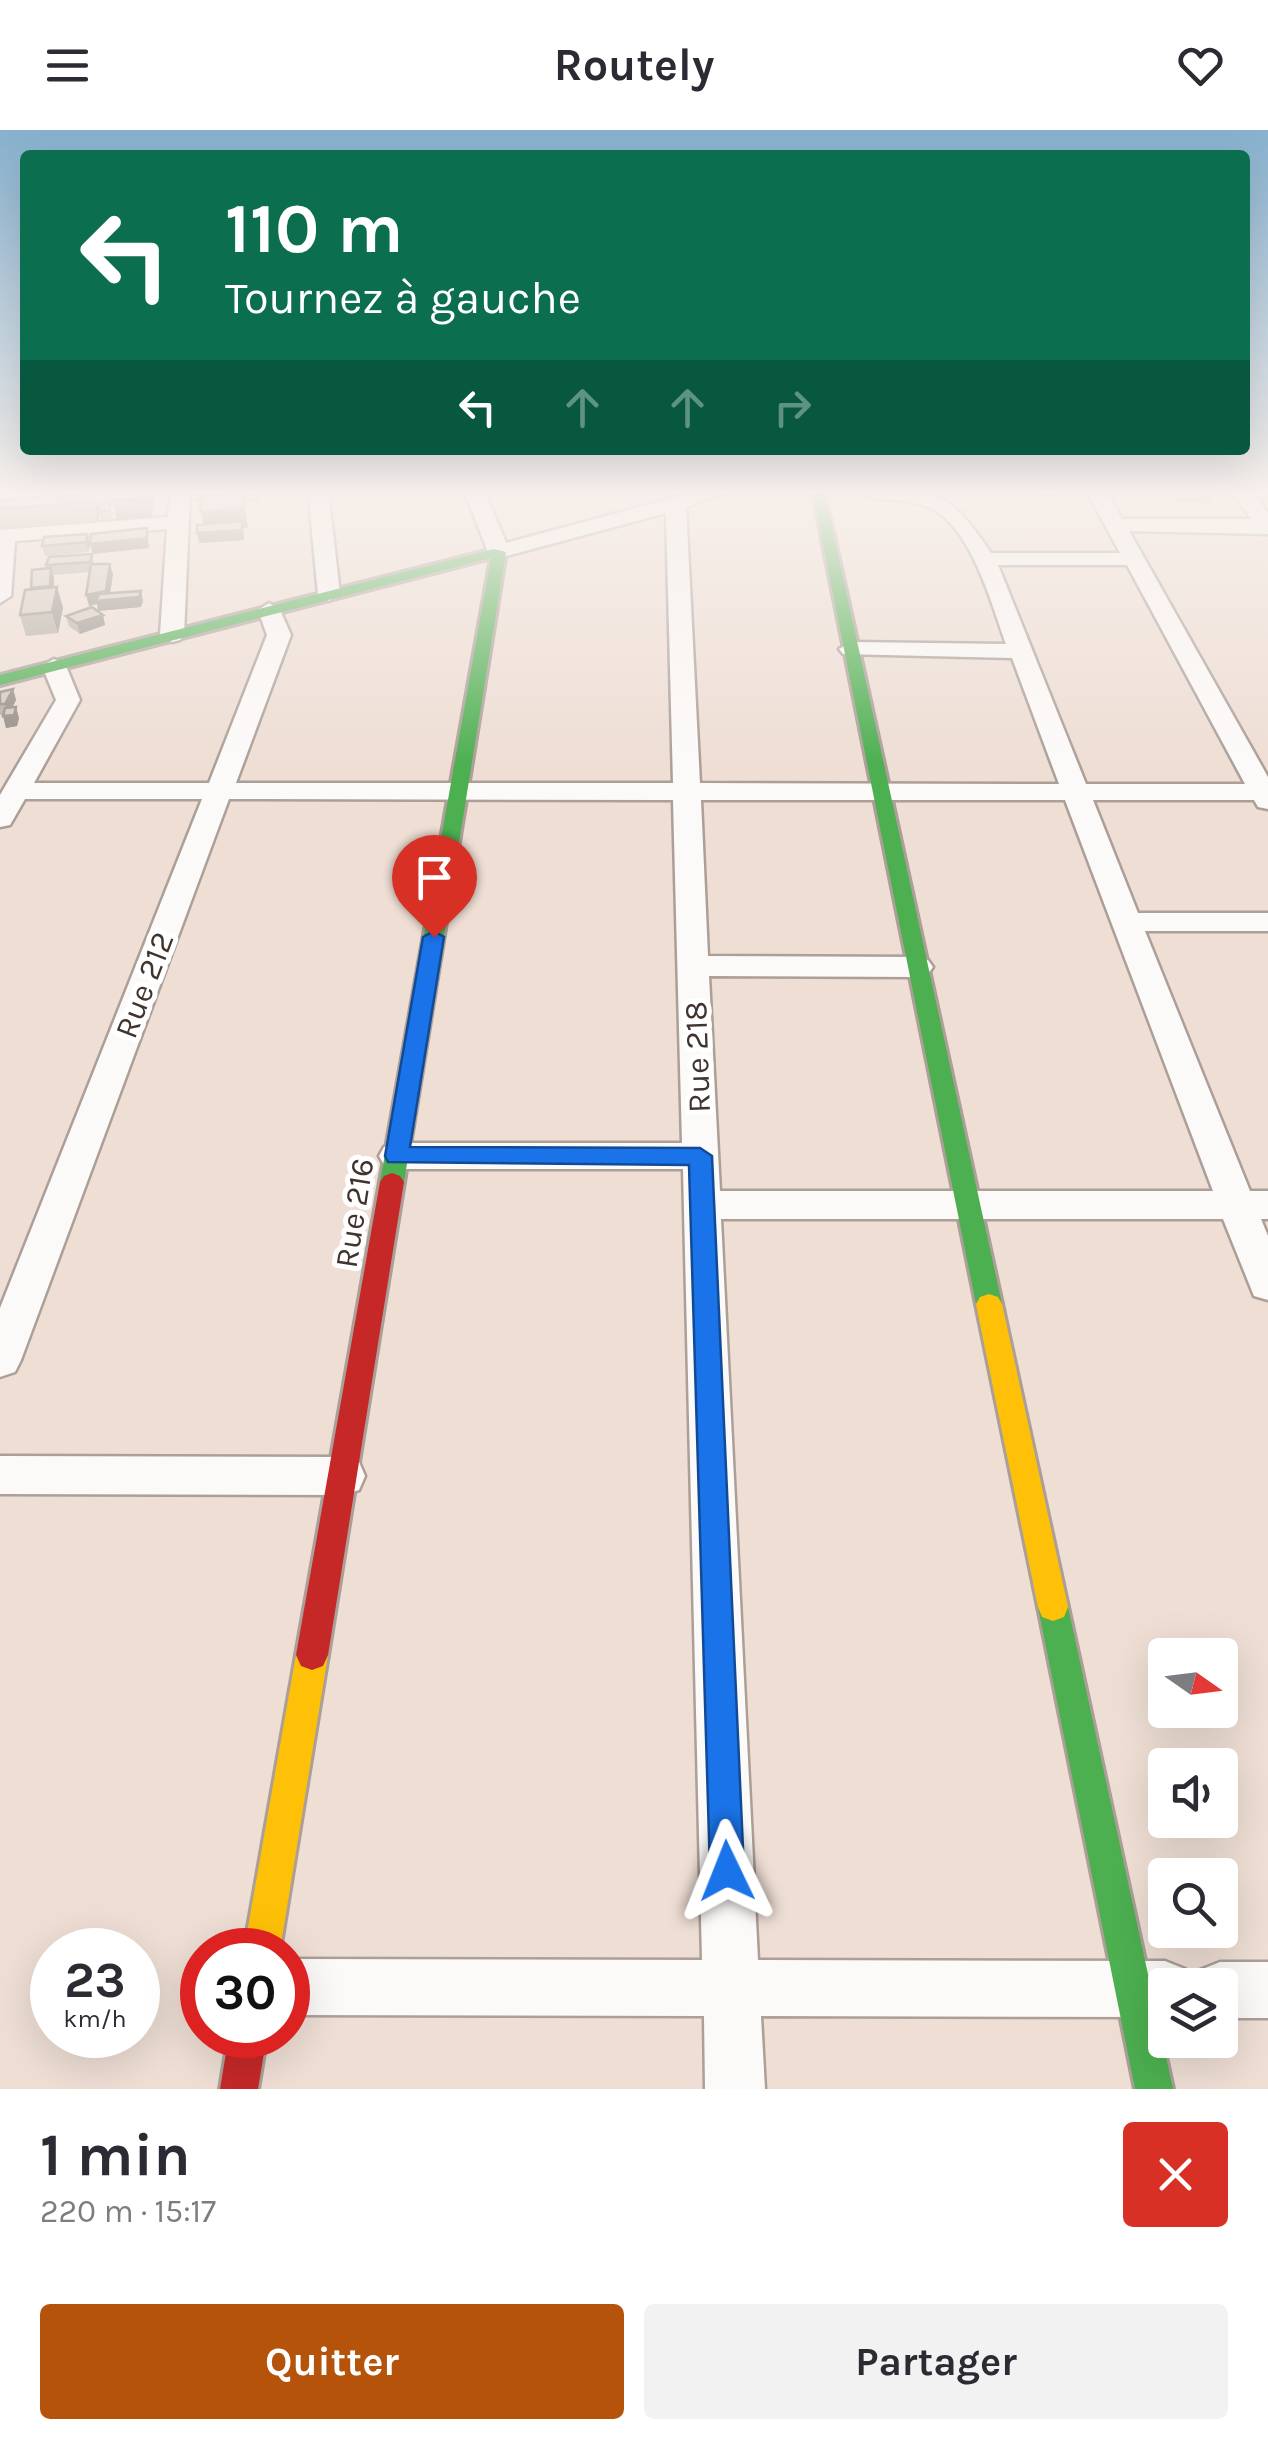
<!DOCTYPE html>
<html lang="fr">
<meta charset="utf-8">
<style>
:root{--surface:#fff;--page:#f2f2f3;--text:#2b2b33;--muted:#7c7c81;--accent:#b45309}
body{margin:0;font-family:Karla,sans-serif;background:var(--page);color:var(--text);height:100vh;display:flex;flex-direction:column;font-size:38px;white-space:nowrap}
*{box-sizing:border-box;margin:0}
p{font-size:32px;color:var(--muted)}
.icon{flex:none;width:55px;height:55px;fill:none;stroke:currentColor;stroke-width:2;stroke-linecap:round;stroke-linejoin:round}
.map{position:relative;height:1959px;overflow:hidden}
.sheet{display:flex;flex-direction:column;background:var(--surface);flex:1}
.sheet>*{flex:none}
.top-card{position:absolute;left:20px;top:20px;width:1230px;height:305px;border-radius:10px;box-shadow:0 10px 40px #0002;background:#0b6e4f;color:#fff;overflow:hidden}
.needle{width:65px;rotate:104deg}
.buttons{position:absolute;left:1148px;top:1508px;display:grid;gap:20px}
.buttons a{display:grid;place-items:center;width:90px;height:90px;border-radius:10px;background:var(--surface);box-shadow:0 10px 40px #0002;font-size:50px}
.speed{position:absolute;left:30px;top:1798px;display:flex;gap:20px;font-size:50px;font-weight:700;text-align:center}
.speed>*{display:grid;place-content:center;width:130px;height:130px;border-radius:50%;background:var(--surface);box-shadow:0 10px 40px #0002;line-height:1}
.speed small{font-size:25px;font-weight:400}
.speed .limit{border:15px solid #d22;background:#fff;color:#111}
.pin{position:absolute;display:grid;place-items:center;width:85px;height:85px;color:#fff;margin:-102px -42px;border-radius:50% 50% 50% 0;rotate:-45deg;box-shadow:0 0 10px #0007}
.pin .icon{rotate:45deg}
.me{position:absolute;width:110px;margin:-55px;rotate:358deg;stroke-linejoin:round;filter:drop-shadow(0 0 8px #0008)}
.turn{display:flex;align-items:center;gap:35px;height:210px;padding:0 40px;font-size:45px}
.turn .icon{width:130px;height:130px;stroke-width:2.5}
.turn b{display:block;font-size:70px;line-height:85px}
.lanes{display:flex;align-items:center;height:95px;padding:0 40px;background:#0003;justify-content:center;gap:50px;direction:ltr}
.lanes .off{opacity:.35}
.round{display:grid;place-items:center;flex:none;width:105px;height:105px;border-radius:10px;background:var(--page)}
.summary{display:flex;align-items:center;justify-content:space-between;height:170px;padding:0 40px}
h1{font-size:60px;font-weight:700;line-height:75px}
.action{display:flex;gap:20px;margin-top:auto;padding:20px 40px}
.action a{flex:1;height:115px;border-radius:10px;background:var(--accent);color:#fff;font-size:40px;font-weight:700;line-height:115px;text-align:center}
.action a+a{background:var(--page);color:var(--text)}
header{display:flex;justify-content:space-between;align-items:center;height:130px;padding:0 40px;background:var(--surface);font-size:45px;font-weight:700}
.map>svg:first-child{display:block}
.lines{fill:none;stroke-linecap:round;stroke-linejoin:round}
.street-casing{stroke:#ab9f98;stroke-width:5}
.fast-casing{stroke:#ab9f98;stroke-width:6}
.slow-casing{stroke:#ab9f98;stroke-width:6}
.jam-casing{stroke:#ab9f98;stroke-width:6}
.street{fill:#fcfaf9;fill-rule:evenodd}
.fast{fill:#4caf50;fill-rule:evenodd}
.slow{fill:#ffc107;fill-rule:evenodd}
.jam{fill:#c62828;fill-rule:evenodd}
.wall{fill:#b5ada4}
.shaded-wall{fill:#948d86}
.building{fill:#d3c9bf;stroke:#948d86;stroke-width:2.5}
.route{fill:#1a73e8;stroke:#114b97;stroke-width:2.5}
.labels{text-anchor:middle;stroke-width:10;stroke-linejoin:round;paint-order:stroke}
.street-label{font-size:32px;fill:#40342e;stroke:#fff}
</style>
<header><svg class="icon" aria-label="menu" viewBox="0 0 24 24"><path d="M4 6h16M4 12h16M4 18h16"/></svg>Routely<svg class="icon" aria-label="heart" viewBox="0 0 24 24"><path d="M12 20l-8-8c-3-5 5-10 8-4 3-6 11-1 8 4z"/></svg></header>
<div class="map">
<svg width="1268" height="1959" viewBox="0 0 1268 1959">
<rect width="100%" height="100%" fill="#eeded4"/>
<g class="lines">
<g class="street-casing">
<g id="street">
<polygon points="170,360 190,360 184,505 180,510 172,512 160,505 167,399 15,411 11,466 0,473 0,400 168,387"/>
<polygon points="308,360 328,360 340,464 329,471 318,464"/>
<path d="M 464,360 L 484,360 L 506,413 L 702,360 L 736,360 L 686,377 L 700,653 L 1059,654 L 1012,528 L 843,524 L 839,519 L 851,512 L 1006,514 C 991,473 970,390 924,375 C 904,367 873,374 856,360 C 933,360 946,356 991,423 L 1120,423 L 1086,360 L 1106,360 L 1122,389 L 1251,389 L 1231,360 L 1251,360 L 1268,383 L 1268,404 L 1129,401 L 1268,647 L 1268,679 L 1258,677 L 1254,670 L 1093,670 L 1138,783 L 1268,783 L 1268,801 L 1145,801 L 1250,1061 L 1268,1061 L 1268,1089 L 1261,1089 L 1268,1106 L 1268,1170 L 1254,1166 L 1223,1089 L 721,1089 L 758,1830 L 1165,1831 L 1185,1839 L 1192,1855 L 1165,1855 L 1165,1887 L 761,1886 L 765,1959 L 705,1959 L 704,1886 L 288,1885 L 288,1829 L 702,1830 L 683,1039 L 397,1039 L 384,1035 L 379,1026 L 384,1017 L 397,1013 L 682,1013 L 673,670 L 229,669 L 21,1230 L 15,1242 L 0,1247 L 0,1178 L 202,669 L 25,669 L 10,695 L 0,697 L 0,665 L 56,570 L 42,536 L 54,529 L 66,536 L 80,570 L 34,653 L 209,653 L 267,505 L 258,480 L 269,473 L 280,480 L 291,505 L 236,653 L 673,653 L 666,383 L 499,428 L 488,422 ZM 998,435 L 1127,435 L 1245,654 L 1086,654 ZM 701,670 L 1065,670 L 1213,1061 L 720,1061 L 709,846 L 917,847 L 928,844 L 933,837 L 928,830 L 917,827 L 708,826 Z"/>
<polygon points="0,1326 343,1327 359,1332 365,1346 359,1360 343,1365 0,1364"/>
<polygon points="1220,1832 1268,1832 1268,1888 1220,1888 1220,1855 1194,1855 1200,1840"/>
</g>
</g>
<g class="fast-casing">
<g id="fast">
<polygon points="812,360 824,360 1002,1174 998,1181 989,1184 980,1181 976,1174"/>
<polygon points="494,419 506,422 404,1052 400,1058 384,1058 380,1052 491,428 0,555 0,545"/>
<polygon points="1053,1463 1064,1467 1068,1477 1173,1959 1135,1959 1038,1477 1042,1467"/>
</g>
</g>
<g class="slow-casing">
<g id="slow">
<polygon points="989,1164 998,1167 1002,1174 1068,1477 1064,1487 1053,1491 1042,1487 1038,1477 976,1174 980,1167"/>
<polygon points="312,1510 323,1514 328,1525 280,1820 244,1820 296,1525 301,1514"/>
</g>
</g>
<g class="jam-casing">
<g id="jam">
<polygon points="392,1043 400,1046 404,1052 328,1525 323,1536 312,1540 301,1536 296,1525 380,1052 384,1046"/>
<polygon points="229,1905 267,1905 258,1959 220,1959"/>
</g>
</g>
<use href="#street" class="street"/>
<use href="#fast" class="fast"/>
<use href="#slow" class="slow"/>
<use href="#jam" class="jam"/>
</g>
<g class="wall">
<polygon points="221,360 260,360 260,372 243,372 248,397 243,398 244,410 199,413 204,394 201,379 198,379 221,363"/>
<polygon points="1001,360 1032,360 1031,366 1002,365"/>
<polygon points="1034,360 1060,360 1059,367 1036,366"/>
<polygon points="1126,360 1167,360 1126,361"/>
<polygon points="1169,360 1211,360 1212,364 1210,374 1175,372"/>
<polygon points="1254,360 1268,360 1268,376"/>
<polygon points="95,363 99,380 101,373 113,382 112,391 102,391 100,383 98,392 0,399 0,370"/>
<polygon points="87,404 90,414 88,422 45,426 42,416"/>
<polygon points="92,424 94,434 113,444 110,463 143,471 141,477 98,481 97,474 89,476 90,442 53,445 54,458 57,457 63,478 58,503 26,506 20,485 31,460 47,438 46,435"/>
<polygon points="103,485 105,495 80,504 69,496 66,486"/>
<polygon points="13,559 16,570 13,577 19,588 17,596 6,598 3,585 0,585 0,562"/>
</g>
<g class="shaded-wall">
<polygon points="148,360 154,360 152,387 117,390 112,370"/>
<polygon points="242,362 248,397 243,398 244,410 199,413 197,403 205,401 201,382"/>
<polygon points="95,363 100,382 98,392 93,372"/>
<polygon points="147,398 149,418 93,424 90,414"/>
<polygon points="87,404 90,414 88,422 86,412"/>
<polygon points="110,434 113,444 109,470 141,461 143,471 141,477 98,481 97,474 89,476 86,465"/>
<polygon points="51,438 54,448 53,467 31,458"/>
<polygon points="57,457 63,478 58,503 52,482"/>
<polygon points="103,485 105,495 80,504 77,493"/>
<polygon points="13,559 16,570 8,585 5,574"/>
<polygon points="16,577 19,588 17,596 6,598 3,586"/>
</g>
<g class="building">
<polygon points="113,360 148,360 148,367 112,370"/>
<polygon points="194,360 213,360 213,364 200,366 200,369 196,369"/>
<polygon points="1176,360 1211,360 1212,364 1177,363"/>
<polygon points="242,362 244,378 201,382 200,366"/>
<polygon points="95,363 93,372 0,379 0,370"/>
<polygon points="111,372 109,381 99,381 101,373"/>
<polygon points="242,391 242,400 197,403 197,395"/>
<polygon points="147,398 147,408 90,414 91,404"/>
<polygon points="87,404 86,412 42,416 44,407"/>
<polygon points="92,424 90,432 46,435 49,427"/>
<polygon points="91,434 110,434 106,461 86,465"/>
<polygon points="51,438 50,456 31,458 32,440"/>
<polygon points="57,457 52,482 20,485 25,460"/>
<polygon points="141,461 139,467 96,471 99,464"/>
<polygon points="92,477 103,485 77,493 66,486"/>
<polygon points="13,559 5,574 0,574 0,562"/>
<polygon points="16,577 14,585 3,586 5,578"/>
</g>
<linearGradient id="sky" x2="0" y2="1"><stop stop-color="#87b1cf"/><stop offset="0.57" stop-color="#f7f0ec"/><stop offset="1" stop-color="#f7f0ec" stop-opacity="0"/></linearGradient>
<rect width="1268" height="635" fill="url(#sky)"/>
<polygon class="route" points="434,801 444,807 410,1017 700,1018 712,1026 744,1741 739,1754 727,1759 715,1754 710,1741 689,1035 388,1032 385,1026 423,807"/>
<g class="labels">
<g class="street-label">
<text transform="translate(144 855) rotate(-69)" y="11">Rue 212</text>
<text transform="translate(697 927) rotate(-92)" y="11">Rue 218</text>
<text transform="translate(354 1083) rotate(-81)" y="11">Rue 216</text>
</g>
</g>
</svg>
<div class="buttons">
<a><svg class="needle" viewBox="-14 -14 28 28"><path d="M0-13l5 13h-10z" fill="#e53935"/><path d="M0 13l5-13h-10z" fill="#7c7c81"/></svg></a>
<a><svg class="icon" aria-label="sound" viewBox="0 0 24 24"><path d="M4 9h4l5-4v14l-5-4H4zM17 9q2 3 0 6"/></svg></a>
<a><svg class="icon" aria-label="search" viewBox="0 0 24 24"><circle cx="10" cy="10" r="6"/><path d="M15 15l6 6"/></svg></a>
<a><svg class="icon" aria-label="layers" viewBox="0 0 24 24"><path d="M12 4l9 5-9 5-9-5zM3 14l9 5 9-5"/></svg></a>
</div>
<div class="speed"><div>23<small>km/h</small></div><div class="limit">30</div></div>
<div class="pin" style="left:434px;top:807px;background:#d93025"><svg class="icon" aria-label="arrive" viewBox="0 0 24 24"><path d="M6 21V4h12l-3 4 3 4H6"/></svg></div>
<svg class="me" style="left:727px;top:1741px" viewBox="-20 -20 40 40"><path d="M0-17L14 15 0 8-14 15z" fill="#1a73e8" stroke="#fff" stroke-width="4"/></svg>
<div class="top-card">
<div class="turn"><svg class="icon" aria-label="left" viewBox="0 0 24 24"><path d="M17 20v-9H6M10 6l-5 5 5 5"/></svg><div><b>110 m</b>Tournez à gauche</div></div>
<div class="lanes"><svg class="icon" aria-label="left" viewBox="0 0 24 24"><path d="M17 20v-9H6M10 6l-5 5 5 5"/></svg><svg class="icon off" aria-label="ahead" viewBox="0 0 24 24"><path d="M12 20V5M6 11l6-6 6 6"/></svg><svg class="icon off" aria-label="ahead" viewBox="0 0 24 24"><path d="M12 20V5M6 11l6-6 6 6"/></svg><svg class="icon off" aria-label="right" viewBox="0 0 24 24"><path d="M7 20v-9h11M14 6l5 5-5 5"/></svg></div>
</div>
</div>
<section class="sheet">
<div class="summary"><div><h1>1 min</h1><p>220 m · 15:17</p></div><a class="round" style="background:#d93025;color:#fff"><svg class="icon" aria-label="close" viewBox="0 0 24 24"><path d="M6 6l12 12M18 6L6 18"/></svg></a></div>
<div class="action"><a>Quitter</a><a>Partager</a></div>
</section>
